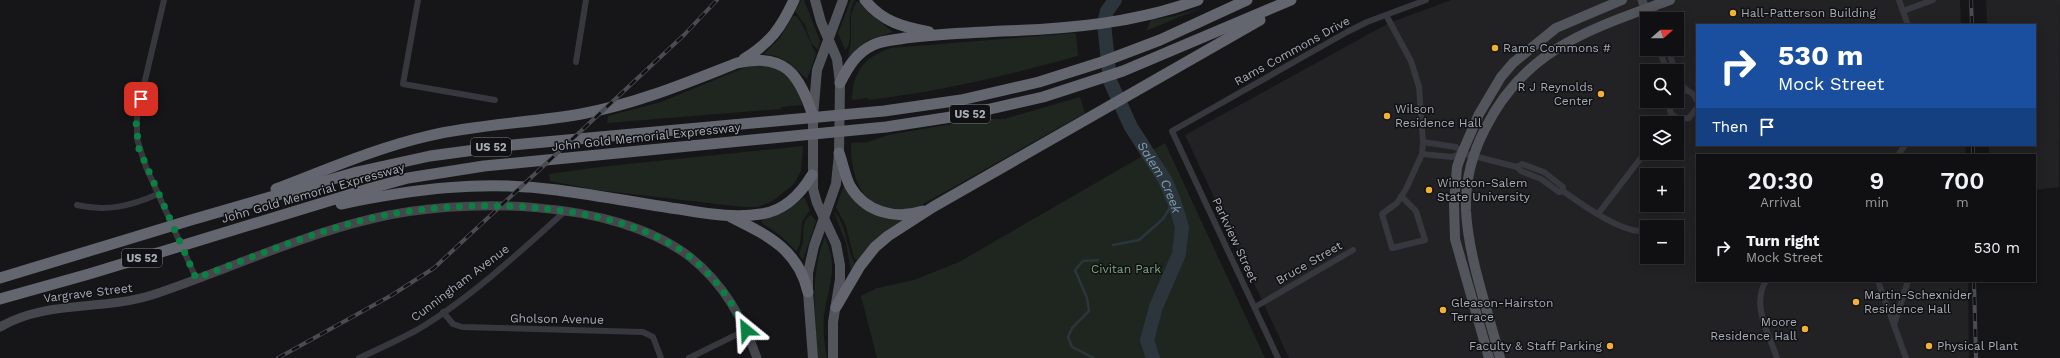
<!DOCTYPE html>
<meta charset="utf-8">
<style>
:root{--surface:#101012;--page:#1e1e20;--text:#f1f3f6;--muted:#9c9d9f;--line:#303032}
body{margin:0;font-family:"Work Sans",sans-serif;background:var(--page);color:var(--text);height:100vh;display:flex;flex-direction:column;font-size:15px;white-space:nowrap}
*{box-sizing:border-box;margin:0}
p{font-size:13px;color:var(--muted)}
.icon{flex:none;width:22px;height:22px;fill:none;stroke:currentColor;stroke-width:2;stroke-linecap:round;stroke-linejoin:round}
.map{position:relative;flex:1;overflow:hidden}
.panel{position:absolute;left:1696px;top:154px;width:340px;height:128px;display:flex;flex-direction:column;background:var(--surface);border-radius:0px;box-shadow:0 2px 10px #0003,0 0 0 1px var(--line)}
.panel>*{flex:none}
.banner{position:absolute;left:1696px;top:24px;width:340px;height:122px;border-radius:0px;box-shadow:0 2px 10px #0003,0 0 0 1px var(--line);background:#1a4fa0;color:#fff;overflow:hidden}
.needle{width:26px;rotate:70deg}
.buttons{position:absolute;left:1640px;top:12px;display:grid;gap:8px}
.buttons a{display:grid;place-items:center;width:44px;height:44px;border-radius:0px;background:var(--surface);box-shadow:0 2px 10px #0003,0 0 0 1px var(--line);font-size:20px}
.pin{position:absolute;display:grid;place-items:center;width:34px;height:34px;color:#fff;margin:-17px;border-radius:8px;box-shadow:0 2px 6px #0006}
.me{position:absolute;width:44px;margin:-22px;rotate:333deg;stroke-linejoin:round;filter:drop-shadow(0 0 3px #0008)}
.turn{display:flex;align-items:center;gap:14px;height:84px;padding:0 16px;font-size:18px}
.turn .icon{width:52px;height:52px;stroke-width:2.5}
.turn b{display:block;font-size:28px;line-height:34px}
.then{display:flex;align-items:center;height:38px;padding:0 16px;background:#0003;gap:8px;font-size:15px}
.eta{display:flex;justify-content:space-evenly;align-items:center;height:68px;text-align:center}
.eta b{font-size:24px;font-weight:600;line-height:28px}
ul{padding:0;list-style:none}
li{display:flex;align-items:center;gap:12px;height:52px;padding:0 16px}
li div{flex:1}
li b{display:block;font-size:15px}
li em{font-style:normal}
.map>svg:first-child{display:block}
.built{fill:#222225;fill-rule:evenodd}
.green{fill:#1e261f}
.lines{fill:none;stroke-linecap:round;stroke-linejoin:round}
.stream{stroke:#2c353c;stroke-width:2.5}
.river{stroke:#2c353c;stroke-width:14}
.street{stroke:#37383d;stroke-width:6}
.secondary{stroke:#45474d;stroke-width:9}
.primary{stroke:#53555c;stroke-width:10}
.highway{stroke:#63666e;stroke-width:11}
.rail-casing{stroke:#4a4c52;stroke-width:4}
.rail{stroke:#111113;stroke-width:2.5;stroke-dasharray:8;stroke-linecap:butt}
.route{stroke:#0b8043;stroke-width:7;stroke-dasharray:0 12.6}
.poi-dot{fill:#f2b134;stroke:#111113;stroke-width:1.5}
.labels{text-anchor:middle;stroke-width:3;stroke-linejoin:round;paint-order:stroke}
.shield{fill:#111113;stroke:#7b7e86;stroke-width:1}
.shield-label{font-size:11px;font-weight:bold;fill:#a8adb8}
.poi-label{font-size:12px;fill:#a8adb8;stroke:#111113;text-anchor:start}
.street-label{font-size:12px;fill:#a8adb8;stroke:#111113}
.park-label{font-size:12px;fill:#7fa381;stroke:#111113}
.water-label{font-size:13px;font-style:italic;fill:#7f9bb3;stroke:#111113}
</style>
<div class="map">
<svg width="2060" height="358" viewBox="0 0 2060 358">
<rect width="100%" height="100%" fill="#161618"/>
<g class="built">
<path d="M 1451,0 L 1960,0 L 1961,25 L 1697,25 L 1697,145 L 1965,145 L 1966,155 L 1697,155 L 1697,281 L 1968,281 L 1969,358 L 1289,358 L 1185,135 L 1389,23 ZM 1647,19 L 1677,19 L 1677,49 L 1647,49 ZM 1647,71 L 1677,71 L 1677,101 L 1647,101 ZM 1647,123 L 1677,123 L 1677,153 L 1647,153 ZM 1647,175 L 1677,175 L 1677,205 L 1647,205 ZM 1647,227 L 1677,227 L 1677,257 L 1647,257 Z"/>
<polygon points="1986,0 2060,0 2059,187 2035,190 2035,155 1989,155 1989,145 2035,145 2035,25 1987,25"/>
</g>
<g class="green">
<polygon points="801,0 804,0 820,41 818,50 811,43 805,25 795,11"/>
<path d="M 851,0 L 855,0 C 844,15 856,42 845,50 L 838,33 Z"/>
<polygon points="856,2 859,2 869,13 893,32 869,40 848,57 851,42 851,15"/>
<polygon points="1201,8 1146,31 1151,20 1174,16"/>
<path d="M 793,16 L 796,16 C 805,25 809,42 816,54 L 807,79 L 788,62 L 776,56 L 764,54 L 780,38 Z"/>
<path d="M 1076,33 L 1078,56 C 1009,75 940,92 868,100 L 868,98 L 852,100 C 852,73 865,56 891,48 Z"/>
<polygon points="763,64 786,72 799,93 802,105 781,107 781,109 607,123 608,116 661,102 746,67"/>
<path d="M 1080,97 L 1085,113 L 918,207 C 869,220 850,186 851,143 L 868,142 L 888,135 L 981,119 L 1004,119 Z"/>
<polygon points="1165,143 1265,358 877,358 861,296 877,288 914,280 959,262"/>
<polygon points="803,146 801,171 794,184 774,200 766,204 757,207 742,207 597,190 550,181 549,174 599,167"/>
<polygon points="843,188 846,188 905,219 859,262 854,258 846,226 836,207"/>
<polygon points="804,197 810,210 802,222 800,245 796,251 780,235 763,224 761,221 787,211"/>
<path d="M 834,212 L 836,213 C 847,229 846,247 855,264 L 851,271 L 846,243 Z"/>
<path d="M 811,215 L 816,221 L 803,260 L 799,255 C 800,250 802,247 803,242 C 804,232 801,221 811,215 Z"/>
<path d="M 825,237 C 838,265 830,281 825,309 C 822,325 824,342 827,358 L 818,358 C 815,317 809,276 825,237 Z"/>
</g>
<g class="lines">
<g class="stream">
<polyline points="1113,245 1139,240 1163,219 1174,201"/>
<polyline points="1094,358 1072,347 1068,337 1072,328 1089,311 1087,298 1075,270 1083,261 1098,260"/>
</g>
<path class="river" id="s1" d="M 1115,0 L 1107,11 L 1104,23 L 1110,81 L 1131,127 L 1165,180 L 1174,201 L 1182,227 L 1179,254 L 1156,307 L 1147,340 L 1153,358"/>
<g class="street">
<polyline points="164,0 137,114 137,139 146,167 196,278"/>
<polyline points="418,0 403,84 495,100"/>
<polyline points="1899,0 1908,25"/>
<polyline points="1654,6 1657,19"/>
<polyline points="1645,9 1649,19"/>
<polyline points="1903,11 1933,0"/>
<polyline points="1386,15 1411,61 1419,87 1423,142 1422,154 1406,189 1397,203 1382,214 1392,248 1425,240 1416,211 1401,196"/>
<polyline points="1659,49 1667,71"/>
<polyline points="1668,49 1675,71"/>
<polyline points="576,62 586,0"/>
<polyline points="1677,76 1680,84 1687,90"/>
<path d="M 1677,91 C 1686,88 1694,92 1697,101"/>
<polyline points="1668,101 1671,114 1679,119 1689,118 1697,108"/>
<polyline points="1668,123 1673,116"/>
<path d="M 1423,142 L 1456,147 L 1462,153 L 1517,167 L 1521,171 L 1541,179 L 1559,192 L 1563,191 C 1580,203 1626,237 1647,230"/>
<polyline points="1422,154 1452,157 1462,153"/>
<polyline points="1898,155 1905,145"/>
<polyline points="1517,167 1522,164 1544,172 1563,187 1563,191"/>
<path d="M 77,205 C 106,212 131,206 158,194"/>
<polyline points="1598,214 1647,150"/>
<polyline points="1655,227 1657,227"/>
<polyline points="1643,231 1647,242"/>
<path d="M 1766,281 C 1751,305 1769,334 1777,358"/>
<polyline points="1878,281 1906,358"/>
<polyline points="1255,307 1353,250"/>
<polyline points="443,312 453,324 462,327 643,332 653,337 661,358"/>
<polyline points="1894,325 1908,281"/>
<path d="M 359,358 C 379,349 398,340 417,330 C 469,299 519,253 564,212"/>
<polyline points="689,358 746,330"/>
<polyline points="1278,358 1172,131 1347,32 1367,22 1426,0"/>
</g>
<g class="secondary">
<polyline points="1642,0 1645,9"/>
<path d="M 0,327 C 47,300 101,311 152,295 C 225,271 295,237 371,219 C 461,197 614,198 690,257 C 724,284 743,319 757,358"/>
</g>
<g class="primary">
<polyline points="813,358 808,292 808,273 814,246 836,184 839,153 840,83 837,59 821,22 815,0"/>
<polyline points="833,358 833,322 840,279 840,265 836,244 817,203 813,189 813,116 817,70 843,0"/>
<polyline points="1489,358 1455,239 1454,204 1457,167 1462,153 1479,114 1501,77 1513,63 1556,28 1622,0"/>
<path d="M 1500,358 C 1488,310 1469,261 1466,211 C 1465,183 1472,154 1485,129 C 1525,48 1591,29 1670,0"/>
</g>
<g class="highway">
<path d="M 865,0 C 882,22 904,27 929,32"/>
<path d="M 744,59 C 771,42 781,28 794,0"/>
<path d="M 840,83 C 848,67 856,53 873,45 C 883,40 895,40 905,38 C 938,34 969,33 1002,31 C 1069,29 1135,23 1198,0"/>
<path d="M 839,153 C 843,164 845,176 850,186 C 865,212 895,220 923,211"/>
<path d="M 276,189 C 326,170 376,148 428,136 C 478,124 531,123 581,114 C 636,104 686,83 737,63 C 785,52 799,74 813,116"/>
<path d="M 341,204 C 413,189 483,180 557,190 C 595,195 633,202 671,208 C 701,212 730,219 761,214 C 784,211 800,195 812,175"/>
<path d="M 731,217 C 767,235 798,249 808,292"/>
<polyline points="0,278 191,220 357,172 430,156 512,145 884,111 961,100 1039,82 1102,62 1160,40 1247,0"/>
<polyline points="0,299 89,274 368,189 408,178 484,166 886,127 964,115 1043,97 1123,71 1291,0"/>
<polyline points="836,307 860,266 875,247 888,236 933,207 1260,20"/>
</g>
<g class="rail-casing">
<g id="rail">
<polyline points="1971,0 1972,25"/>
<polyline points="1973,145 1973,155"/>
<polyline points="1974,281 1976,358"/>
<polyline points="278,358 392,295 434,268 684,35 717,0"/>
</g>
</g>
<use href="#rail" class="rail"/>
</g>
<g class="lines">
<path class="route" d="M 141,99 L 136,122 L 139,149 L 196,278 C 254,257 312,232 372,218 C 460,198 601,199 679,249 C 709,269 731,298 746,330"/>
</g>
<g class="poi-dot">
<circle cx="1733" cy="13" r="4"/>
<circle cx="1495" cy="48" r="4"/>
<circle cx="1601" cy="94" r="4"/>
<circle cx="1387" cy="116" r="4"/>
<circle cx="1429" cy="190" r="4"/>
<circle cx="1856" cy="302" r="4"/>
<circle cx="1443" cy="310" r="4"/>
<circle cx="1805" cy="329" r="4"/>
<circle cx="1610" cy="346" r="4"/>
<circle cx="1929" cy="346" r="4"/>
</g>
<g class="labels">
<g class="shield">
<rect x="950" y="105" width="40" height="18" rx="3"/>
<rect x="471" y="138" width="40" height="18" rx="3"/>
<rect x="122" y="249" width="40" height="18" rx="3"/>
</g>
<g class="shield-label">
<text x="970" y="118">US 52</text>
<text x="491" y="151">US 52</text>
<text x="142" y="262">US 52</text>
</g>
<g class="poi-label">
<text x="1741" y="17">Hall-Patterson Building</text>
<text x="1503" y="52">Rams Commons #</text>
<text x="1593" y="91" text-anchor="end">R J Reynolds<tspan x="1593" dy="14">Center</tspan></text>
<text x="1395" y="113">Wilson<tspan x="1395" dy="14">Residence Hall</tspan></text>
<text x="1437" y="187">Winston-Salem<tspan x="1437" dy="14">State University</tspan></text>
<text x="1864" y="299">Martin-Schexnider<tspan x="1864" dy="14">Residence Hall</tspan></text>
<text x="1451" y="307">Gleason-Hairston<tspan x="1451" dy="14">Terrace</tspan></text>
<text x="1797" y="326" text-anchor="end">Moore<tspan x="1797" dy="14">Residence Hall</tspan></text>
<text x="1602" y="350" text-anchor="end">Faculty &amp; Staff Parking</text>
<text x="1937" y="350">Physical Plant</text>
</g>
<g class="street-label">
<text transform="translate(1292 51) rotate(-29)" y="4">Rams Commons Drive</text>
<text transform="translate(646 137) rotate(-6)" y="4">John Gold Memorial Expressway</text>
<text transform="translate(313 193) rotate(-16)" y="4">John Gold Memorial Expressway</text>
<text transform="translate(1235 240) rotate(65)" y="4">Parkview Street</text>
<text transform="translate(1309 263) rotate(-30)" y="4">Bruce Street</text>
<text transform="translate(460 283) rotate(-37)" y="4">Cunningham Avenue</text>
<text transform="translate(88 293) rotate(-7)" y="4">Vargrave Street</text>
<text transform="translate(557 319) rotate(1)" y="4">Gholson Avenue</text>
</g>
<g class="park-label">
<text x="1126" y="273">Civitan Park</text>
</g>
<g class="water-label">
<text dy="5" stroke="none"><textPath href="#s1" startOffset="193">Salem Creek</textPath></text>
</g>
</g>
</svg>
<div class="buttons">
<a><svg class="needle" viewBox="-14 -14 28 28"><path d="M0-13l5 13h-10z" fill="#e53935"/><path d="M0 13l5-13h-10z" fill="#9c9d9f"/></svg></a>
<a><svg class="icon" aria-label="search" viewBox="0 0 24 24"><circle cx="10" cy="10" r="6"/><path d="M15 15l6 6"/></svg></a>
<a><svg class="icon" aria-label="layers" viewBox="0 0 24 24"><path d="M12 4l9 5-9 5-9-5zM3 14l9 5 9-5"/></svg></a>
<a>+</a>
<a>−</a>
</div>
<div class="pin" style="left:141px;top:99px;background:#d93025"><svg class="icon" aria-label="arrive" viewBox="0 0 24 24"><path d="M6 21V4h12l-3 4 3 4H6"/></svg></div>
<svg class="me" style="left:746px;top:330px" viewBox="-20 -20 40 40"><path d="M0-17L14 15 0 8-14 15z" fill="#0b8043" stroke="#fff" stroke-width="4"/></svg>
<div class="banner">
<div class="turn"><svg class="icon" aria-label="right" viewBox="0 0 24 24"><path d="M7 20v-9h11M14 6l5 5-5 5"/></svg><div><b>530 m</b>Mock Street</div></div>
<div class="then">Then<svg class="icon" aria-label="arrive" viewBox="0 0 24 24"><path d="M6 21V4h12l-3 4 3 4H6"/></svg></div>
</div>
<section class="panel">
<div class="eta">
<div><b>20:30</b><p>Arrival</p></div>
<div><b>9</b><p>min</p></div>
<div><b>700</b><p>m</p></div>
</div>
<ul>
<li><svg class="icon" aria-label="right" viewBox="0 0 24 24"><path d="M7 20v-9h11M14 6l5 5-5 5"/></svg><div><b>Turn right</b><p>Mock Street</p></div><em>530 m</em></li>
</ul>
</section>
</div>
